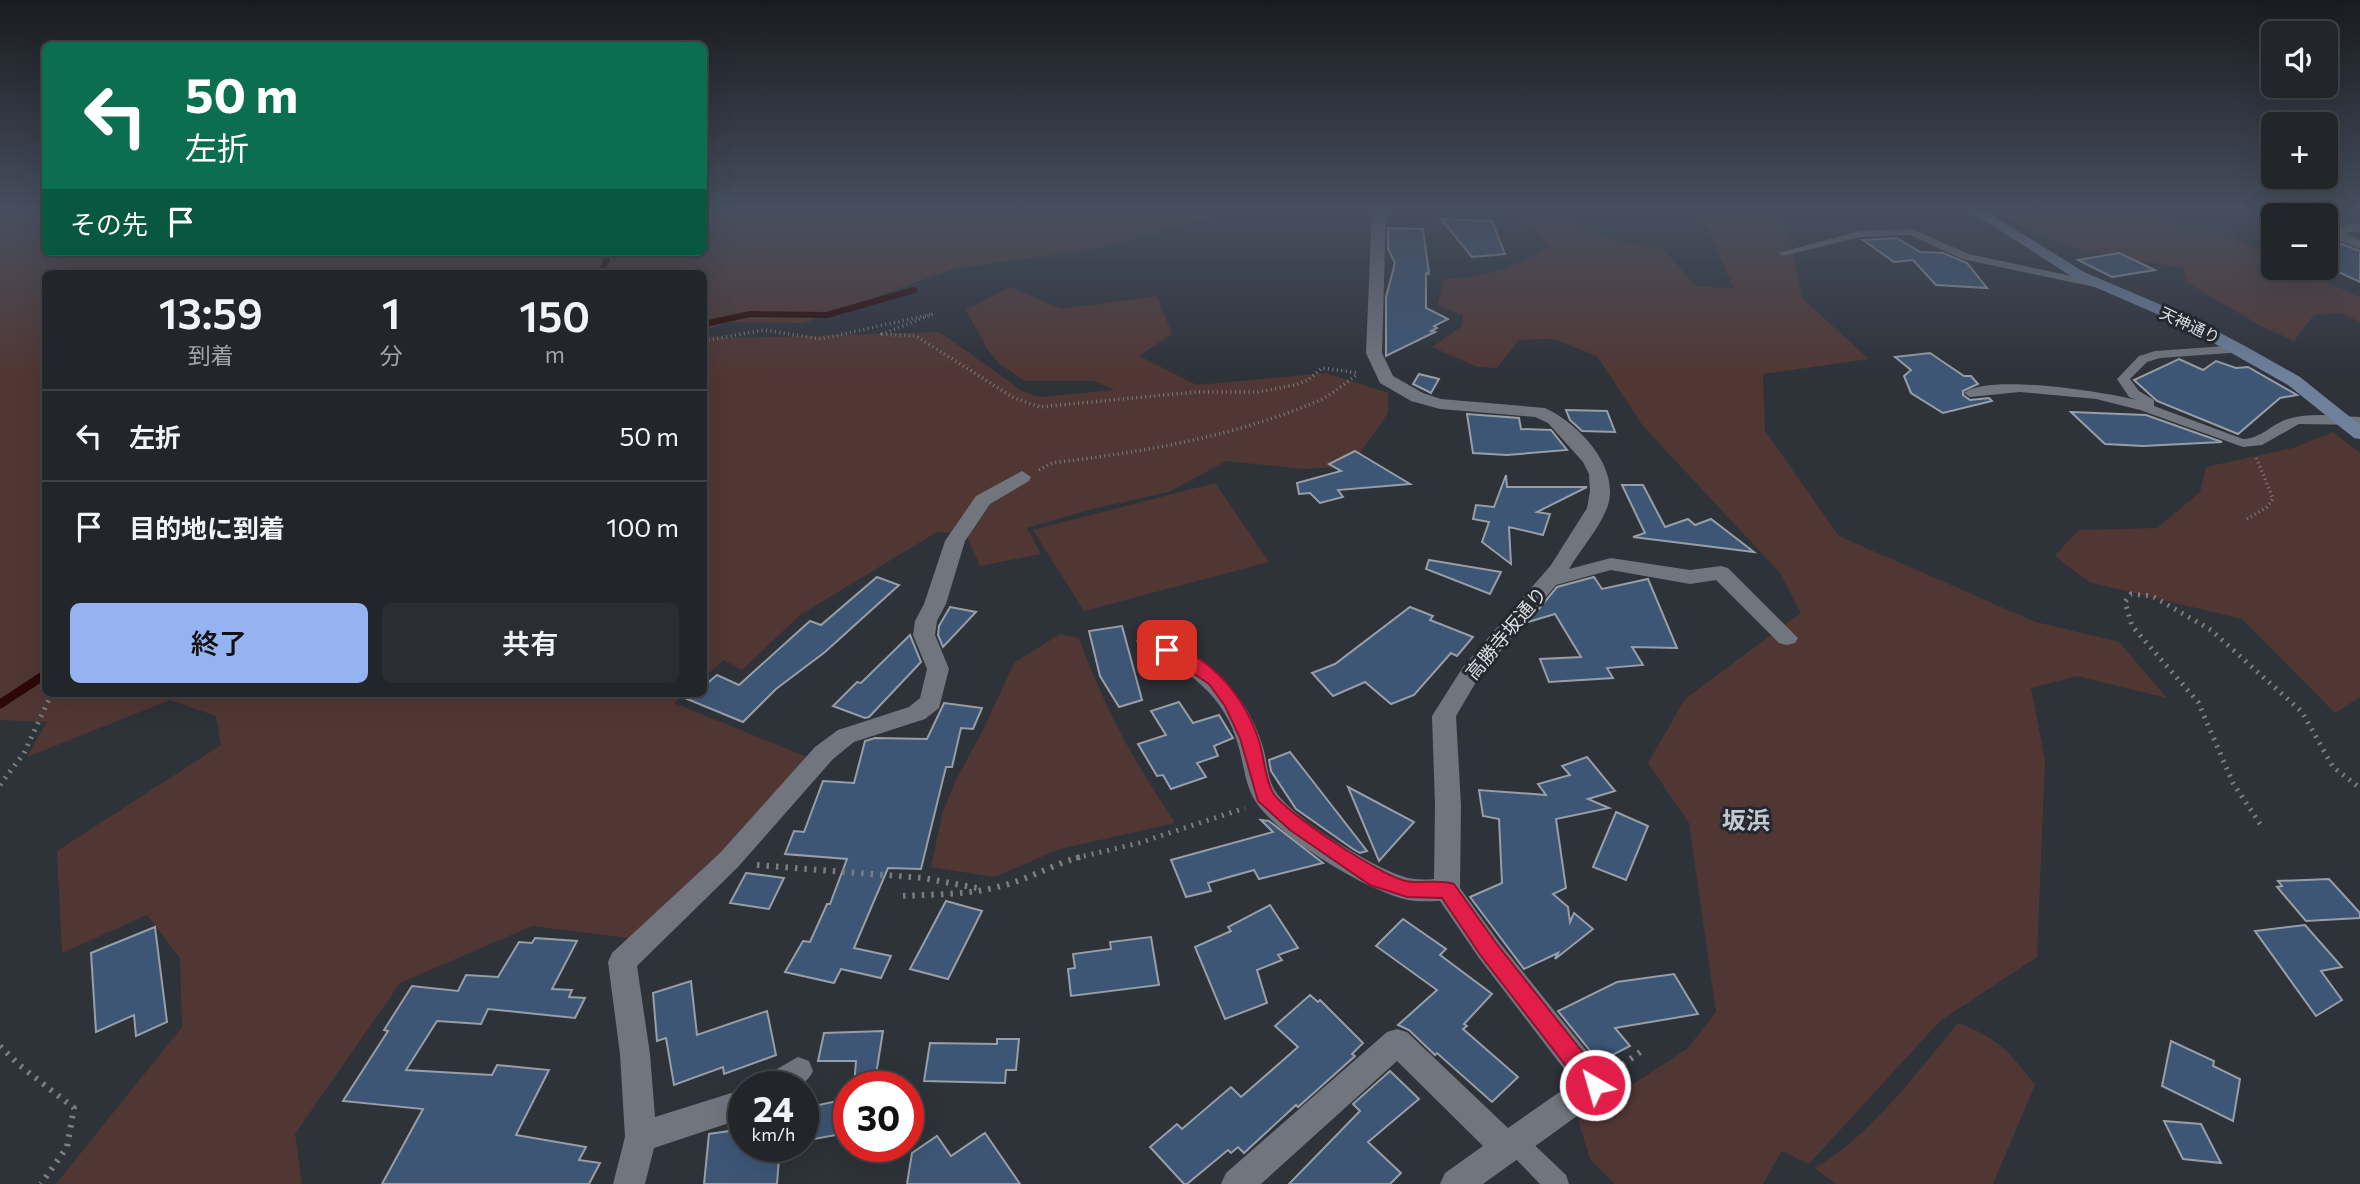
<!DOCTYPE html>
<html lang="ja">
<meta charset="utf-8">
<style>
:root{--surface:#22262b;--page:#2a2e33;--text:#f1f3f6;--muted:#a2a5a9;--line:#3f4347;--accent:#95b2f1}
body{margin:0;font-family:Commissioner,"Noto Sans JP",sans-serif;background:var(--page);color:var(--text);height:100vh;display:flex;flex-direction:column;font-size:26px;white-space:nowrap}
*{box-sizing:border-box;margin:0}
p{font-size:23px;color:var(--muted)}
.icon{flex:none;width:38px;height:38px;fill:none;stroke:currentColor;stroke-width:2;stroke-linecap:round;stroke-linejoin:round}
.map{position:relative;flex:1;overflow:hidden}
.sheet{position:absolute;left:42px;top:270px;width:665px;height:427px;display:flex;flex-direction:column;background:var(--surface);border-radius:10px;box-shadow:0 7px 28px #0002,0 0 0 2px var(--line)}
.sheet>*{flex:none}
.hud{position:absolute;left:42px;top:42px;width:665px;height:214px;border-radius:10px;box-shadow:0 7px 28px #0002,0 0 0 2px var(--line);background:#0b6e4f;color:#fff;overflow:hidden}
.buttons{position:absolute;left:2261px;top:21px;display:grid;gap:14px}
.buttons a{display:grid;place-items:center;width:77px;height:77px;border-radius:10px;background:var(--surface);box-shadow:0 7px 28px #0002,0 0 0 2px var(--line);font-size:35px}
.speed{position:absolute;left:728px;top:1071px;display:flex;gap:14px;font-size:35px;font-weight:700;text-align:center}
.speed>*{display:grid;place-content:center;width:91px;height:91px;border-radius:50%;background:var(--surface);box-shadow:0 7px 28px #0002,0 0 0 2px var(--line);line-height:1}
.speed small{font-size:18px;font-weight:400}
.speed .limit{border:10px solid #d22;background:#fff;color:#111}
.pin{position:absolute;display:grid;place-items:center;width:60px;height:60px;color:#fff;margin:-30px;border-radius:14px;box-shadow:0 4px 10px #0006}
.me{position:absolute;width:77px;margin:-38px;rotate:322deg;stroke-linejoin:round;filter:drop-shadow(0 0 5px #0008)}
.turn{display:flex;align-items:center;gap:24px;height:147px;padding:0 28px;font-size:32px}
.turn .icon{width:91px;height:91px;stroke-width:2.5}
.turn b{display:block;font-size:49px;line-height:60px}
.then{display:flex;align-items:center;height:66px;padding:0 28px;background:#0003;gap:14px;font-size:26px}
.eta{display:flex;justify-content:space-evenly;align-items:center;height:119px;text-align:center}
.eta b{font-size:42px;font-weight:600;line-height:49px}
.action{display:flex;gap:14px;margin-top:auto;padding:14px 28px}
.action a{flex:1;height:80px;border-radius:10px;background:var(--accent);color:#111;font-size:28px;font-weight:600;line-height:80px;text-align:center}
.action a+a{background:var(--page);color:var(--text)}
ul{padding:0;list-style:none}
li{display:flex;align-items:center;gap:21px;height:91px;padding:0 28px;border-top:2px solid var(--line)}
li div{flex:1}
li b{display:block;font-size:26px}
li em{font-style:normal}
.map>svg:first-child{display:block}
.green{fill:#513734}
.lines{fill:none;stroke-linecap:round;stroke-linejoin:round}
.stream-far1{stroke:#2c0806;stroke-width:6}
.stream{stroke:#2c0806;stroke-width:9}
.building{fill:#3e5676;stroke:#989ea6;stroke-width:2}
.path-far2{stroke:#7b7e84;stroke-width:3.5;stroke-dasharray:1 3.5;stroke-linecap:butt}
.path-far1{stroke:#7b7e84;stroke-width:5;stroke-dasharray:2 6;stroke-linecap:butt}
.path{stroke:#7b7e84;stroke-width:6;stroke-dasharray:2.5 7;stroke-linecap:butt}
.lane{fill:#71767e;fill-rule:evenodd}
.street{fill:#71767e;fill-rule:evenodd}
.secondary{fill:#6e809a;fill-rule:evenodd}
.route{fill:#e11d48;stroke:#92132f;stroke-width:2}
.labels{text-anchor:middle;stroke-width:6;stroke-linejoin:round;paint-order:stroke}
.far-street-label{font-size:16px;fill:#dadde1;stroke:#24282f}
.street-label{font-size:19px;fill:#dadde1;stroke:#24282f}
.near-neighbourhood-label{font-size:24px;font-weight:bold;fill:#c3c9d1;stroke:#24282f}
</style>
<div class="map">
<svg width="2360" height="1184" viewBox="0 0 2360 1184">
<rect width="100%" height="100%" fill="#2e3239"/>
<g class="green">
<polygon points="0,210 45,210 46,252 704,252 704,210 1219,210 1221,215 1099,248 953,269 804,323 727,322 704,331 704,273 46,273 46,693 685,693 674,703 812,759 719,857 629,938 532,926 400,983 295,1134 302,1184 56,1184 182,1027 180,958 147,915 62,953 57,851 221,745 216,716 170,700 27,757 47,722 0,720"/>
<path d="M 1693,210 L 1748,210 L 1788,228 L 1802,298 L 1869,359 L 1763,374 L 1765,431 L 1839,536 L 2036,622 L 2119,642 L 2167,698 L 2077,676 L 2031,688 L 2045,761 L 2037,957 L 1940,1021 L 1809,1164 L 1782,1151 L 1763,1184 L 1615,1184 L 1590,1159 L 1578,1120 L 1687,1049 L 1716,1012 L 1689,823 L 1648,763 L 1685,699 L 1801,613 L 1780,573 L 1643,426 L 1597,356 L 1554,339 L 1519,340 L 1497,368 L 1477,367 L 1432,347 L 1462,326 L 1463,316 L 1438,305 L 1443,279 C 1480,279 1517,267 1549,248 L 1531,223 L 1566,221 L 1630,245 L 1662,248 L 1696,286 L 1734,289 L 1707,227 Z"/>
<path d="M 1991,210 L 2171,210 L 2151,213 C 2175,231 2201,228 2228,237 C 2244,242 2259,251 2273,258 L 2273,268 L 2294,268 L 2360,297 L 2360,322 L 2340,313 L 2314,315 L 2294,341 L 2259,325 L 2186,282 L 2183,268 L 2087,252 L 2034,233 Z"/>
<polygon points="1011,287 1061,309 1157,296 1172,334 1139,356 1197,385 1326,373 1388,393 1388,413 1351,466 1304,469 1226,461 1169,492 1092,509 1027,528 1041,554 980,566 966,534 937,532 800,615 742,670 724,660 704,677 704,336 738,338 940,332 1022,391 1040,397 1115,390 1094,381 1025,381 999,364 987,349 966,310"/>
<polygon points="2333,432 2360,453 2360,697 2335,713 2242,619 2089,582 2055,556 2078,530 2157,528 2200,492 2206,467 2293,448"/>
<polygon points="1215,483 1269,562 1084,611 1033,530"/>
<path d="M 1060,634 L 1079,638 C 1104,708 1134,761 1175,823 L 1060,849 L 994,877 L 931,867 L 943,811 L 955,782 L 983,730 L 1014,663 Z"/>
<path d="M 1958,1023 C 1998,1038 2010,1052 2035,1085 L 1993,1184 L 1836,1184 L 1814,1168 C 1869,1138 1918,1071 1958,1023 Z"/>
</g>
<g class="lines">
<g class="stream-far1">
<polyline points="600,273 607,260 603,252"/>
<polyline points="704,324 750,314 827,315 914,290"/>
</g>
<polyline class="stream" points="0,704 46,674"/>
</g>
<g class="building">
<polygon points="1441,219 1492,221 1505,254 1472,257"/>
<polygon points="1388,228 1423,229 1429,274 1426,273 1426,308 1448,319 1434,326 1437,328 1431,331 1435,332 1386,356 1386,297 1395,263 1388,249"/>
<polygon points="1897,238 1920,252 1943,253 1967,263 1987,288 1936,285 1913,260 1894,262 1863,240"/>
<polygon points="2334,241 2360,251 2360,282 2326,266 2326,243"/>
<polygon points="2119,253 2155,270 2112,277 2078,260"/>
<polygon points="1930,353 1964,376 1971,376 1978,384 1963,391 1963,395 1970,400 1989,398 1992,401 1943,413 1911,393 1904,376 1911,370 1895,357"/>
<polygon points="2179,359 2203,370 2216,361 2236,368 2248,367 2297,395 2280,398 2238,434 2157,401 2134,380"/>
<polygon points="1419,374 1439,379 1431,393 1413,384"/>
<polygon points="1566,410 1607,411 1615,432 1582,431 1570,420"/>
<polygon points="2071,412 2146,415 2222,442 2143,446 2105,444"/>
<polygon points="1467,414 1519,418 1521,429 1551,430 1567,450 1507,455 1473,453"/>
<polygon points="1355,451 1410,484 1338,490 1343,497 1320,503 1310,493 1299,494 1297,483 1341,471 1329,464"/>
<polygon points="1506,475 1507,487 1587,487 1537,512 1550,514 1543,535 1509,527 1511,564 1482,542 1489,522 1473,519 1476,505 1494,507"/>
<polygon points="1622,485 1643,485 1665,527 1688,519 1695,525 1711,519 1754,552 1633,537 1645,533"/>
<polygon points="1429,560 1501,572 1490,594 1426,569"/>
<polygon points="877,577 899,585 825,652 776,689 743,722 687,699 695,693 704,693 704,686 717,675 739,685 810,621 821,625"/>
<polygon points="1594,577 1602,589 1648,579 1677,648 1632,647 1643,665 1607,668 1613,678 1549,682 1540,659 1581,657 1555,614 1528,622 1557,587"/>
<polygon points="950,607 976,612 943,647 938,635 939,626"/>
<polygon points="1410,607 1433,616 1430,620 1473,637 1457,656 1451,653 1414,695 1391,704 1365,682 1333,696 1312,673 1335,664"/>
<polygon points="1122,626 1142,700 1119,707 1100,676 1089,631"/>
<polygon points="910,635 921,662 869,717 865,718 833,706 857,682 861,683"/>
<polygon points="1179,702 1193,723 1219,715 1233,738 1214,746 1218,756 1197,763 1206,777 1171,789 1163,775 1157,776 1138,744 1166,735 1151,711"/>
<polygon points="944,703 982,708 973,729 961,728 952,767 946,767 921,869 888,868 854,948 891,956 881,978 841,969 834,983 785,972 803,941 810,942 827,904 830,904 847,859 785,854 794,831 804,832 823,781 854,783 865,741 875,738 927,739"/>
<polygon points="1290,752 1315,784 1367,851 1360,853 1353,849 1296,809 1271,771 1269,760"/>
<polygon points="1587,757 1615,791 1588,799 1609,808 1556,819 1566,888 1553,894 1568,907 1570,922 1574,913 1593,929 1555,959 1558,953 1524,969 1470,897 1502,883 1499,819 1483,816 1479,790 1546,795 1538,784 1570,775 1562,766"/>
<polygon points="1348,787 1414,822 1379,861"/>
<polygon points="1616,812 1648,826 1626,880 1593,867"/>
<polygon points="1261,820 1269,821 1323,863 1259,879 1254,870 1208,883 1211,891 1186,897 1171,860 1273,832"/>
<polygon points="746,873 784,878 769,909 730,903"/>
<polygon points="2329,879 2360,913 2360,918 2306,921 2277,887 2282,886 2278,881"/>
<polygon points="946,901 982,911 948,979 910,969"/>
<polygon points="1270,905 1298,948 1278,955 1282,960 1257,970 1267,1003 1225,1019 1195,947 1231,931 1228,927"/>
<polygon points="1403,919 1446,949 1440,955 1492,994 1464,1024 1467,1026 1463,1029 1518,1077 1492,1102 1437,1053 1435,1055 1409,1030 1398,1025 1437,990 1376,946"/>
<polygon points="2305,925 2342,967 2321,971 2342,1000 2316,1016 2255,931"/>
<polygon points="155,927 167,1022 136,1036 134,1015 96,1032 91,953"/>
<polygon points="1151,937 1159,985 1071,996 1068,969 1075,968 1073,954 1111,949 1110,942"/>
<polygon points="535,938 577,941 552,989 572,990 569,997 585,998 575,1018 488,1009 481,1024 437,1021 406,1070 492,1075 497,1065 549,1070 516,1135 586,1147 579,1160 600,1163 589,1184 382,1184 423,1109 343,1101 388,1031 384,1030 412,986 458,991 466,975 498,977 519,942 532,943"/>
<polygon points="1674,974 1698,1014 1615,1028 1630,1046 1599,1062 1558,1011 1617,982"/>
<polygon points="691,981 697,1035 767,1011 776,1055 724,1074 723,1067 674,1085 666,1038 657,1041 653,993"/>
<polygon points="1310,995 1318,1002 1320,1000 1363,1043 1352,1054 1355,1056 1298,1107 1296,1105 1244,1153 1238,1147 1231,1153 1228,1150 1187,1184 1184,1184 1150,1147 1177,1124 1182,1129 1231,1087 1241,1097 1298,1047 1275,1026"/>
<polygon points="883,1031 874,1087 854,1087 856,1061 818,1061 824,1033"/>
<polygon points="997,1039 1019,1039 1016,1070 1006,1070 1005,1083 924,1081 930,1043 997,1044"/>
<polygon points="2171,1041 2214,1061 2213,1066 2240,1079 2233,1121 2162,1086"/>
<polygon points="1390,1071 1419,1099 1368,1142 1401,1173 1390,1184 1289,1184 1360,1111 1353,1104"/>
<polygon points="847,1099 847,1133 803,1141 809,1107"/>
<polygon points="2164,1121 2201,1124 2221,1163 2183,1159"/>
<polygon points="744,1129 744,1146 780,1146 777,1184 704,1184 709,1134"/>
<polygon points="985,1133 1020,1184 907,1184 912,1153 937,1136 951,1156"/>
</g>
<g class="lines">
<g class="path-far2">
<polyline points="704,341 764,330 821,339 933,314 882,334 916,336 1014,398 1040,407 1196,392 1258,392 1295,385 1308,380 1322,368 1359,373"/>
<path d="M 1039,470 L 1052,463 C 1143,452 1233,437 1318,401 C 1332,395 1345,383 1358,374"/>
<polyline points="2247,519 2267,507 2273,499 2256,457"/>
</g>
<g class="path-far1">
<polyline points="0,785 24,753 52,693"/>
<polyline points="2260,824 2233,783 2198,702 2132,626 2125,602 2131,594 2152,596 2211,630 2302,712 2333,767 2360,788"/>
<polyline points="1076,858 1139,843 1245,808"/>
</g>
<g class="path">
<polyline points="757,865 923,878 977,888"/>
<path d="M 903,896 C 935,894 970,895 1001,886 C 1030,879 1055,863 1084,856"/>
<polyline points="0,1046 18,1064 74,1108 67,1147 41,1184"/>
<polyline points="1615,1070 1643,1050"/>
</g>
<g class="lane">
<polygon points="1912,229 1969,254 2099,282 2105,285 2099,288 1962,259 1910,235 1860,237 1783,256 1778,253 1860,231"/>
<path d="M 2239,345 L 2245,349 L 2243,352 L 2160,358 L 2147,362 L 2130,379 L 2139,391 L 2154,400 L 2154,406 L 2243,439 C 2261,439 2271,424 2288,419 C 2311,412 2336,416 2360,417 L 2360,425 L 2299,424 L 2262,445 L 2243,447 L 2140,410 L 2096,399 L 2020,392 L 1970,397 L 1964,393 C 1988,373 2104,392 2136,400 L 2129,397 L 2117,379 L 2139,356 L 2155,351 Z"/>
<polygon points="1515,1131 1523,1134 1566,1175 1569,1184 1540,1184 1507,1150 1503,1142 1507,1134"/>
</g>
<g class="street">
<path d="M 1372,210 L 1386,210 L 1382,353 L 1393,376 L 1423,393 L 1441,399 L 1545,408 C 1578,423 1622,468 1607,508 C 1599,529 1580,550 1569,569 L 1611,558 L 1690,570 L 1721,566 L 1728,568 L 1798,638 L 1795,643 L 1787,645 L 1779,643 L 1716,580 L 1690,584 L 1611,570 L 1556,585 L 1479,677 L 1456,716 L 1461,805 L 1460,888 L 1499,942 L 1606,1075 L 1610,1085 L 1606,1095 L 1483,1184 L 1440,1184 L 1445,1173 L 1483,1146 L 1397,1061 L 1261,1184 L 1221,1184 L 1226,1173 L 1387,1032 L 1397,1029 L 1407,1032 L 1508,1128 L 1574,1082 L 1479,958 L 1440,901 C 1429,901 1418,902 1408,900 C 1366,891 1276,836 1254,799 C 1245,783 1244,766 1239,748 C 1225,694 1187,669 1139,646 L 1136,641 L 1139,636 C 1153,632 1167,641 1179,647 C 1221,670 1249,701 1263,747 C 1267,760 1267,776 1274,789 C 1290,817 1371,866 1402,876 C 1412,880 1423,880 1434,879 L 1435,805 L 1432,716 L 1463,667 L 1551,565 L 1587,508 L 1590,491 L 1589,474 L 1583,462 L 1548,423 L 1535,417 L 1440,409 L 1411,401 L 1380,383 L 1366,353 Z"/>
<polygon points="2360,223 2360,231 2345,233 2360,240 2360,249 2326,235 2326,227"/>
<polygon points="1022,471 1031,477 1029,481 990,504 965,541 946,604 937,621 935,635 949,669 939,708 925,719 854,742 833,759 738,867 637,966 650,1054 655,1117 744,1089 744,1118 654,1148 645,1184 613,1184 625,1137 620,1054 608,962 612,953 720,853 815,747 838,730 909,707 920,698 927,669 913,635 915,621 924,604 945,541 976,496"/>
<path d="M 798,1057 L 809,1061 L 813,1071 C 803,1093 780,1087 759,1087 L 763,1077 Z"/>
</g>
<polygon class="secondary" points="1968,210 1984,210 2084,272 2192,318 2245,346 2300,377 2360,425 2360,439 2354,438 2288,385 2180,324 2074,278"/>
</g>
<linearGradient id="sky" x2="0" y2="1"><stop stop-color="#191c1f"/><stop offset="0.56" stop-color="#464f5f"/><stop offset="1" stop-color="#464f5f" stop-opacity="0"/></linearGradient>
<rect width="2360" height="375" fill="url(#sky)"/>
<path class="route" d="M 1167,644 C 1212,657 1245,697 1259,741 C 1264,756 1265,779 1273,793 C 1287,814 1381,876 1406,881 C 1422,884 1439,879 1454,884 L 1496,943 L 1603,1078 L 1607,1085 L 1603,1093 L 1595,1096 L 1587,1093 L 1481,956 L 1442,898 L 1407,897 L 1370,885 L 1290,830 L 1258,801 L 1240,738 L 1225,706 L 1209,684 L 1158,650 Z"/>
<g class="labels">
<g class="far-street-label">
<text transform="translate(2190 325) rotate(25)" y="6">天神通り</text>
</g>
<g class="street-label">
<text transform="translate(1506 633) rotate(-50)" y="7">高勝寺坂通り</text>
</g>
<g class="near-neighbourhood-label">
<text x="1746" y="829">坂浜</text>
</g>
</g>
</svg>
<div class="buttons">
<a><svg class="icon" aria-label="sound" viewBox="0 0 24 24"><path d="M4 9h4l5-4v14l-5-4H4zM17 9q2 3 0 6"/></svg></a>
<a>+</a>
<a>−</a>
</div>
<div class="speed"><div>24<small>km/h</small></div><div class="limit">30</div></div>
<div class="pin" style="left:1167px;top:650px;background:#d93025"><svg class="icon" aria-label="arrive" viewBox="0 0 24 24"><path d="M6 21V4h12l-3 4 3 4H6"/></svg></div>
<svg class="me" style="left:1595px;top:1085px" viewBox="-20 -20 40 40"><circle r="17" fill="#e11d48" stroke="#fff" stroke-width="3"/><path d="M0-11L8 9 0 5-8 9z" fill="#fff"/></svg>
<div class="hud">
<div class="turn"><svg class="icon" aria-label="left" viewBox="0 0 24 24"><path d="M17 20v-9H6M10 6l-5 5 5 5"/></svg><div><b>50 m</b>左折</div></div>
<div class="then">その先<svg class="icon" aria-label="arrive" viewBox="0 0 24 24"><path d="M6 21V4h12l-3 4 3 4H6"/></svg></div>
</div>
<section class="sheet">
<div class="eta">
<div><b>13:59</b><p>到着</p></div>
<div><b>1</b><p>分</p></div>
<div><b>150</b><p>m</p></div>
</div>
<ul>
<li><svg class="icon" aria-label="left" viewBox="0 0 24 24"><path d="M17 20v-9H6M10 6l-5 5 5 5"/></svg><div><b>左折</b></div><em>50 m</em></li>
<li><svg class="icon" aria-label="arrive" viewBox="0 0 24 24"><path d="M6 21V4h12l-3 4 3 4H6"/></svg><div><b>目的地に到着</b></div><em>100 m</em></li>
</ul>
<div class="action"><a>終了</a><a>共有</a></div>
</section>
</div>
